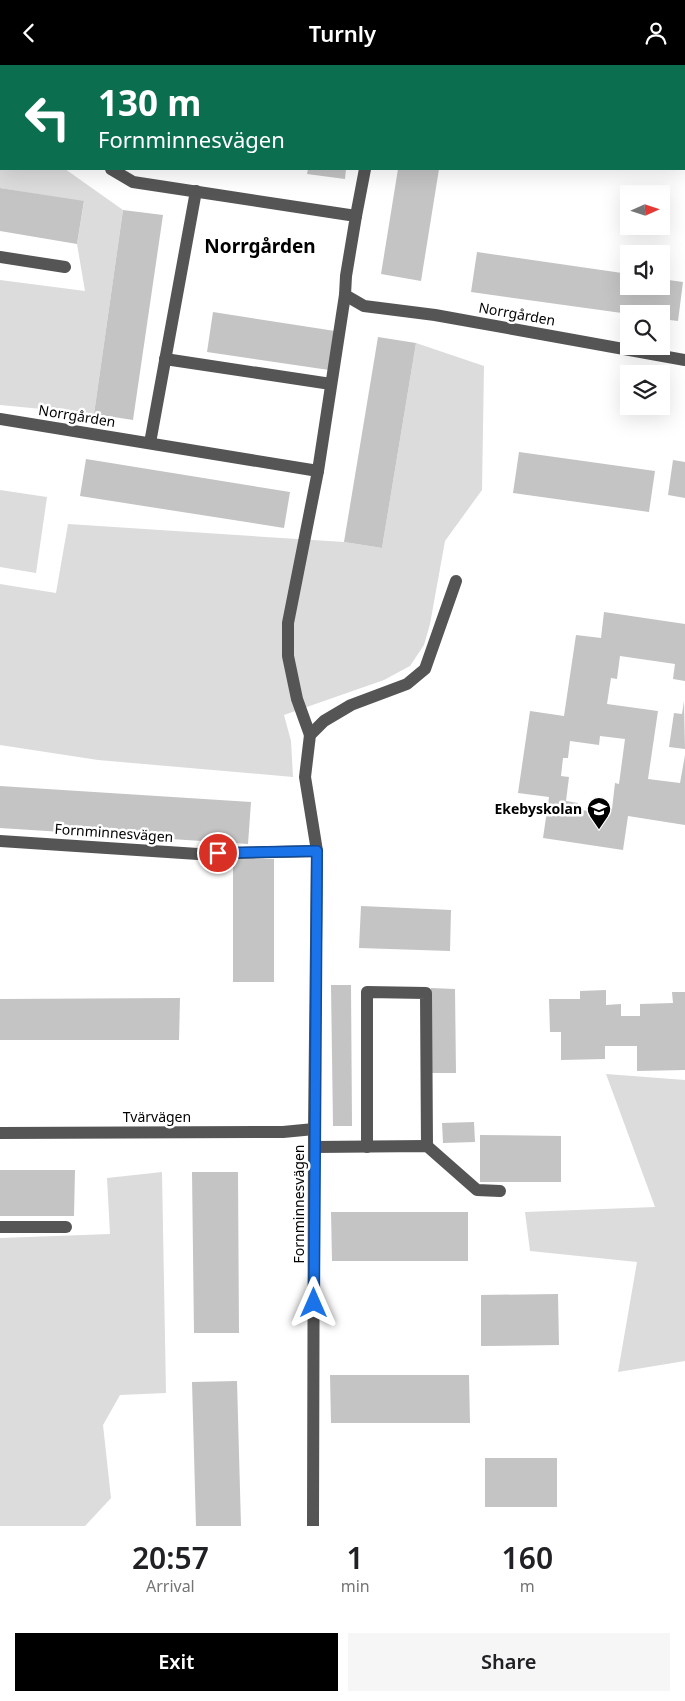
<!DOCTYPE html>
<meta charset="utf-8">
<style>
:root{--surface:#fff;--page:#f6f6f6;--text:#202124;--muted:#757577;--accent:#000}
body{margin:0;font-family:"Noto Sans",sans-serif;background:var(--page);color:var(--text);height:100vh;display:flex;flex-direction:column;font-size:19px;white-space:nowrap}
*{box-sizing:border-box;margin:0}
p{font-size:16px;color:var(--muted)}
.icon{flex:none;width:28px;height:28px;fill:none;stroke:currentColor;stroke-width:2;stroke-linecap:round;stroke-linejoin:round}
.map{position:relative;height:1461px;overflow:hidden}
.side{display:flex;flex-direction:column;background:var(--surface);flex:1}
.side>*{flex:none}
.guide{position:absolute;left:0px;top:0px;width:685px;height:105px;box-shadow:0 5px 20px #0002;background:#0b6e4f;color:#fff;overflow:hidden}
.needle{width:32px;rotate:87deg}
.tools{position:absolute;left:620px;top:120px;display:grid;gap:10px}
.tools a{display:grid;place-items:center;width:50px;height:50px;border-radius:0px;background:var(--surface);box-shadow:0 5px 20px #0002;font-size:25px}
.pin{position:absolute;display:grid;place-items:center;width:42px;height:42px;color:#fff;margin:-21px;border:2px solid #fff;border-radius:50%;box-shadow:0 1px 5px #0007}
.me{position:absolute;width:55px;margin:-28px;rotate:0deg;stroke-linejoin:round;filter:drop-shadow(0 0 4px #0008)}
.turn{display:flex;align-items:center;gap:18px;height:105px;padding:0 15px;font-size:22px}
.turn .icon{width:65px;height:65px;stroke-width:2.5}
.turn b{display:block;font-size:35px;line-height:42px}
.eta{display:flex;justify-content:space-evenly;align-items:center;height:85px;text-align:center}
.eta b{font-size:30px;font-weight:600;line-height:35px}
.button{display:flex;gap:10px;margin-top:auto;padding:10px 15px}
.button a{flex:1;height:58px;border-radius:0px;background:var(--accent);color:#fff;font-size:20px;font-weight:600;line-height:58px;text-align:center}
.button a+a{background:var(--page);color:var(--text)}
header{display:flex;justify-content:space-between;align-items:center;height:65px;padding:0 15px;background:var(--accent);color:#fff;font-size:22px;font-weight:600}
.map>svg:first-child{display:block}
.green{fill:#dcdcdc}
.building{fill:#c4c4c4;fill-rule:evenodd}
.lines{fill:none;stroke-linecap:round;stroke-linejoin:round}
.minor{stroke:#555;stroke-width:12}
.route-casing{stroke:#114b97;stroke-width:12}
.route{stroke:#1a73e8;stroke-width:9}
.labels{text-anchor:middle;stroke-width:5;stroke-linejoin:round;paint-order:stroke}
.street-label{font-size:14px;fill:#000;stroke:#fff}
.poi-label{font-size:14px;font-weight:bold;fill:#000;stroke:#fff;text-anchor:end}
.district-label{font-size:19px;font-weight:bold;fill:#000;stroke:#fff}
</style>
<header><svg class="icon" aria-label="back" viewBox="0 0 24 24"><path d="M15 5l-7 7 7 7"/></svg>Turnly<svg class="icon" aria-label="person" viewBox="0 0 24 24"><circle cx="12" cy="8" r="4"/><path d="M4 21q1-7 8-7t8 7"/></svg></header>
<div class="map">
<svg width="685" height="1461" viewBox="0 0 685 1461">
<rect width="100%" height="100%" fill="#fff"/>
<g class="green">
<polygon points="0,94 1,104 65,104 123,145 94,349 0,340 0,215 85,226 77,179 84,137 0,123"/>
<polygon points="416,278 484,301 482,425 445,476 430,559 424,580 410,601 384,615 284,650 291,676 293,712 98,695 0,680 0,519 56,528 68,459 344,477 382,483"/>
<polygon points="0,425 47,432 36,508 0,502"/>
<polygon points="606,1009 685,1015 685,1296 618,1307 637,1197 530,1186 525,1147 655,1142"/>
<polygon points="162,1107 166,1328 120,1330 103,1360 111,1433 85,1461 0,1461 0,1173 110,1169 107,1113"/>
</g>
<g class="building">
<polygon points="308,104 346,104 345,114 307,109"/>
<polygon points="398,104 439,104 421,216 381,209"/>
<polygon points="0,123 84,136 77,179 0,166"/>
<polygon points="123,145 163,150 133,355 94,349"/>
<polygon points="477,187 629,209 629,221 661,221 661,214 683,217 678,256 661,254 661,249 629,249 471,227"/>
<polygon points="213,247 335,266 329,305 207,287"/>
<polygon points="378,272 416,278 382,483 344,477"/>
<polygon points="519,387 655,406 649,447 513,428"/>
<polygon points="86,394 290,427 284,463 80,431"/>
<polygon points="673,395 685,397 685,433 668,430"/>
<path d="M 604,547 L 685,559 L 685,616 L 673,614 L 675,599 L 620,591 L 617,614 L 611,613 L 607,639 L 658,646 L 648,714 L 680,718 L 685,690 L 685,760 L 628,751 L 623,785 L 543,773 L 549,732 L 518,728 L 530,646 L 564,651 L 576,570 L 601,573 ZM 600,671 L 625,674 L 619,719 L 615,718 L 612,744 L 594,741 L 593,747 L 577,744 L 578,738 L 566,736 L 569,712 L 561,711 L 563,693 L 568,693 L 570,676 L 599,680 Z"/>
<polygon points="684,636 685,684 669,682 674,648 682,649"/>
<polygon points="0,721 251,737 248,779 0,763"/>
<rect x="233" y="794" width="41" height="123"/>
<polygon points="361,841 451,845 450,886 359,883"/>
<polygon points="331,920 351,920 352,1061 333,1061"/>
<polygon points="431,923 455,924 456,1008 431,1008"/>
<polygon points="606,925 606,940 621,939 621,951 640,951 640,939 673,938 672,927 685,927 685,1005 637,1006 637,981 605,981 605,994 561,995 561,967 550,967 549,934 580,934 580,926"/>
<polygon points="180,933 179,975 0,975 0,934"/>
<polygon points="474,1057 475,1077 443,1078 442,1058"/>
<polygon points="480,1070 561,1071 561,1117 480,1117"/>
<polygon points="0,1105 75,1105 74,1151 0,1151"/>
<polygon points="192,1107 238,1107 239,1268 194,1268"/>
<polygon points="331,1147 468,1147 468,1196 332,1196"/>
<polygon points="558,1229 559,1280 481,1281 481,1230"/>
<polygon points="330,1310 469,1310 470,1358 331,1358"/>
<polygon points="237,1316 241,1461 196,1461 192,1317"/>
<rect x="485" y="1393" width="72" height="49"/>
</g>
<g class="lines">
<g class="minor">
<polyline points="95,1 95,0"/>
<polyline points="0,74 1,75"/>
<polyline points="111,104 133,117 356,151 346,211 345,230 364,241 435,250 685,295"/>
<polyline points="356,151 365,104"/>
<polyline points="0,192 65,202"/>
<polyline points="165,294 331,319"/>
<polyline points="0,354 318,406"/>
<polyline points="150,378 196,126"/>
<polyline points="310,670 297,634 288,591 288,558 318,406 345,230"/>
<polyline points="0,776 198,789 317,786"/>
<polyline points="0,1068 283,1067 314,1064"/>
<polyline points="314,1082 427,1081 477,1125 500,1126"/>
<polyline points="367,1082 367,927 426,928 427,1081"/>
<polyline points="0,1162 66,1162"/>
<polyline points="313,1461 314,1064 317,786 305,712 310,670 324,656 351,640 407,619 425,604 456,516"/>
</g>
</g>
<g class="lines">
<g class="route-casing">
<polyline id="route" points="218,788 317,786 314,1238"/>
</g>
<use href="#route" class="route"/>
</g>
<defs>
<g id="school-pin" transform="scale(1.25)"><path d="M0 17L-7.5 6A9.5 9.5 0 1 1 7.5 6Z" fill="#000" stroke="#fff"/><path d="M0-5L7-2L0 1L-7-2ZM-4 1L0 2.5L4 1V4Q0 6-4 4Z" fill="#fff"/></g>
</defs>
<g fill-rule="evenodd">
<use href="#school-pin" x="599" y="744"/>
</g>
<g class="labels">
<g class="street-label">
<text transform="translate(517 249) rotate(10)" y="5">Norrgården</text>
<text transform="translate(77 351) rotate(9)" y="5">Norrgården</text>
<text transform="translate(114 768) rotate(4)" y="5">Fornminnesvägen</text>
<text x="157" y="1057">Tvärvägen</text>
<text transform="translate(299 1139) rotate(-90)" y="5">Fornminnesvägen</text>
</g>
<g class="poi-label">
<text x="582" y="749">Ekebyskolan</text>
</g>
<g class="district-label">
<text x="260" y="188">Norrgården</text>
</g>
</g>
</svg>
<div class="tools">
<a><svg class="needle" viewBox="-14 -14 28 28"><path d="M0-13l5 13h-10z" fill="#e53935"/><path d="M0 13l5-13h-10z" fill="#757577"/></svg></a>
<a><svg class="icon" aria-label="sound" viewBox="0 0 24 24"><path d="M4 9h4l5-4v14l-5-4H4zM17 9q2 3 0 6"/></svg></a>
<a><svg class="icon" aria-label="search" viewBox="0 0 24 24"><circle cx="10" cy="10" r="6"/><path d="M15 15l6 6"/></svg></a>
<a><svg class="icon" aria-label="layers" viewBox="0 0 24 24"><path d="M12 4l9 5-9 5-9-5zM3 14l9 5 9-5"/></svg></a>
</div>
<div class="pin" style="left:218px;top:788px;background:#d93025"><svg class="icon" aria-label="arrive" viewBox="0 0 24 24"><path d="M6 21V4h12l-3 4 3 4H6"/></svg></div>
<svg class="me" style="left:314px;top:1238px" viewBox="-20 -20 40 40"><path d="M0-17L14 15 0 8-14 15z" fill="#1a73e8" stroke="#fff" stroke-width="4"/></svg>
<div class="guide">
<div class="turn"><svg class="icon" aria-label="left" viewBox="0 0 24 24"><path d="M17 20v-9H6M10 6l-5 5 5 5"/></svg><div><b>130 m</b>Fornminnesvägen</div></div>
</div>
</div>
<section class="side">
<div class="eta">
<div><b>20:57</b><p>Arrival</p></div>
<div><b>1</b><p>min</p></div>
<div><b>160</b><p>m</p></div>
</div>
<div class="button"><a>Exit</a><a>Share</a></div>
</section>
